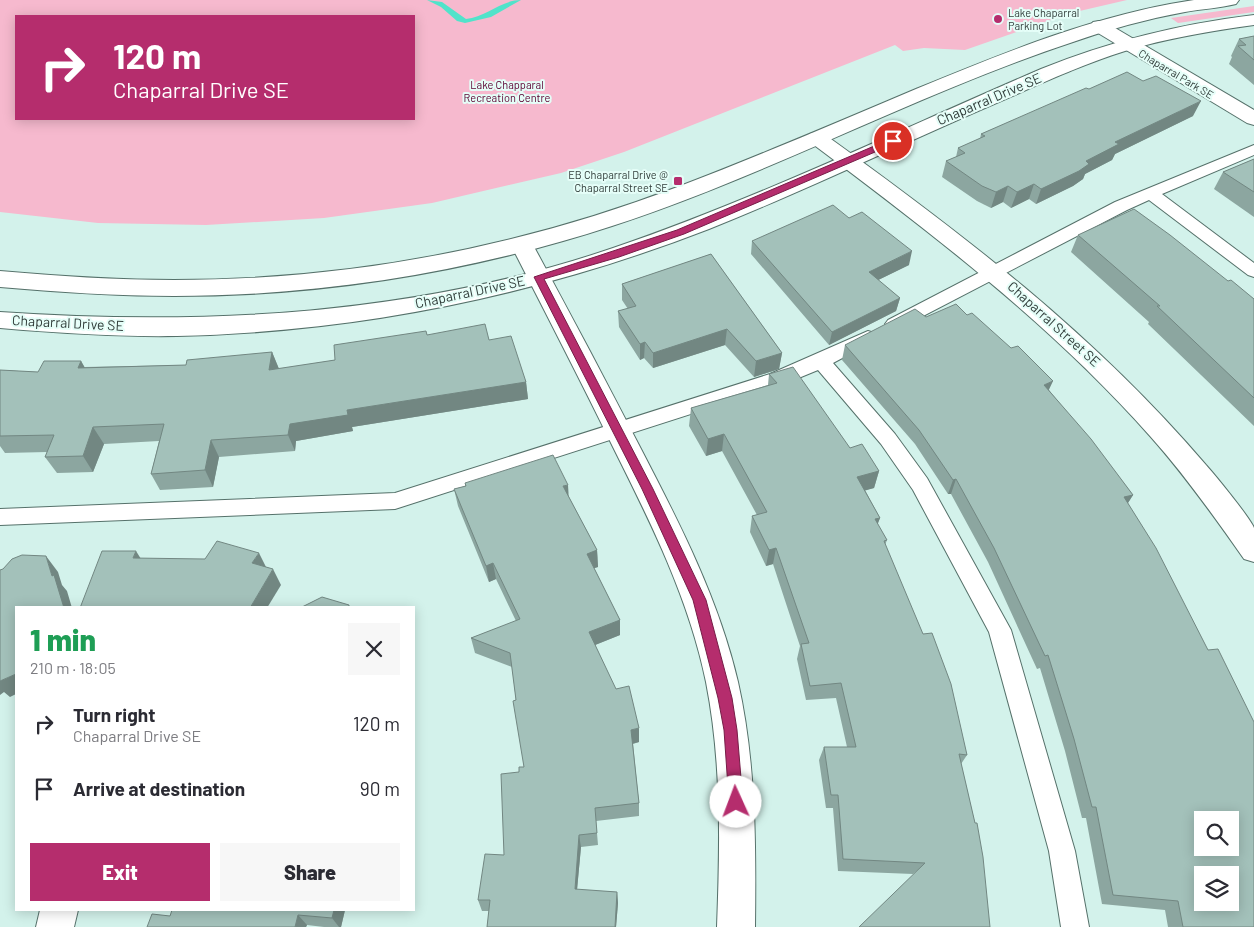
<!DOCTYPE html>
<meta charset="utf-8">
<style>
:root{--surface:#fff;--page:#f7f7f7;--text:#2b2b33;--muted:#7c7c81;--accent:#b52d6d}
body{margin:0;font-family:Barlow,sans-serif;background:var(--page);color:var(--text);height:100vh;display:flex;flex-direction:column;font-size:19px;white-space:nowrap}
*{box-sizing:border-box;margin:0}
p{font-size:16px;color:var(--muted)}
.icon{flex:none;width:28px;height:28px;fill:none;stroke:currentColor;stroke-width:2;stroke-linecap:round;stroke-linejoin:round}
.map{position:relative;flex:1;overflow:hidden}
.details{position:absolute;left:15px;top:606px;width:400px;height:305px;display:flex;flex-direction:column;background:var(--surface);border-radius:0px;box-shadow:0 2px 12px #0003}
.details>*{flex:none}
.guide{position:absolute;left:15px;top:15px;width:400px;height:105px;border-radius:0px;box-shadow:0 2px 12px #0003;background:#b52d6d;color:#fff;overflow:hidden}
.buttons{position:absolute;left:1194px;top:811px;display:grid;gap:10px}
.buttons a{display:grid;place-items:center;width:45px;height:45px;border-radius:0px;background:var(--surface);box-shadow:0 2px 12px #0003;font-size:25px}
.pin{position:absolute;display:grid;place-items:center;width:42px;height:42px;color:#fff;margin:-21px;border:2px solid #fff;border-radius:50%;box-shadow:0 1px 5px #0007}
.me{position:absolute;width:55px;margin:-28px;rotate:358deg;stroke-linejoin:round;filter:drop-shadow(0 0 4px #0008)}
.turn{display:flex;align-items:center;gap:18px;height:105px;padding:0 15px;font-size:22px}
.turn .icon{width:65px;height:65px;stroke-width:2.5}
.turn b{display:block;font-size:35px;line-height:42px}
.round{display:grid;place-items:center;flex:none;width:52px;height:52px;border-radius:0px;background:var(--page)}
.head{display:flex;align-items:center;justify-content:space-between;height:85px;padding:0 15px}
h1{font-size:30px;font-weight:800;line-height:38px;color:#1e9e55}
.action{display:flex;gap:10px;margin-top:auto;padding:10px 15px}
.action a{flex:1;height:58px;border-radius:0px;background:var(--accent);color:#fff;font-size:20px;font-weight:800;line-height:58px;text-align:center}
.action a+a{background:var(--page);color:var(--text)}
ul{padding:0;list-style:none}
li{display:flex;align-items:center;gap:15px;height:65px;padding:0 15px}
li div{flex:1}
li b{display:block;font-size:19px}
li em{font-style:normal}
.map>svg:first-child{display:block}
.green{fill:#f6b9ce;fill-rule:evenodd}
.lines{fill:none;stroke-linecap:round;stroke-linejoin:round}
.stream{fill:#51e3ca;fill-rule:evenodd}
.lane-casing{stroke:#55716a;stroke-width:2}
.street-casing{stroke:#55716a;stroke-width:2}
.secondary-casing{stroke:#55716a;stroke-width:2}
.lane{fill:#fff;fill-rule:evenodd}
.street{fill:#fff;fill-rule:evenodd}
.secondary{fill:#fff;fill-rule:evenodd}
.wall{fill:#8ca6a0}
.shaded-wall{fill:#728782}
.building{fill:#a3c1ba;stroke:#728782;fill-rule:evenodd}
.route{fill:#b52d6d;stroke:#761d47}
.poi-dot{fill:#b52d6d;stroke:#e5fef8;stroke-width:2}
.labels{text-anchor:middle;stroke-width:4;stroke-linejoin:round;paint-order:stroke}
.far-poi-label{font-size:11px;fill:#323e3b;stroke:#e5fef8;text-anchor:start}
.far-street-label{font-size:11px;fill:#323e3b;stroke:#e5fef8}
.far-park-label{font-size:11px;fill:#5c0031;stroke:#e5fef8}
.street-label{font-size:14px;fill:#323e3b;stroke:#e5fef8}
</style>
<div class="map">
<svg width="1254" height="927" viewBox="0 0 1254 927">
<rect width="100%" height="100%" fill="#d3f2eb"/>
<g class="green">
<path d="M 0,0 L 1127,0 L 1071,13 L 965,50 L 924,48 L 903,51 L 895,45 L 624,152 L 561,173 L 432,203 L 324,218 L 206,225 L 98,223 L 0,212 ZM 414,16 L 414,119 L 16,119 L 16,16 Z"/>
<polygon points="1254,6 1254,12 1178,23 1171,18"/>
</g>
<g class="lines">
<path class="stream" d="M 427,0 L 442,2 L 466,19 C 486,17 501,0 521,0 L 491,17 L 465,23 L 457,21 L 441,7 Z"/>
<g class="lane-casing">
<g id="lane">
<polygon points="1254,145 1254,155 1162,194 1254,263 1254,277 1248,275 1149,200 1127,210 900,328 894,330 888,328 885,324 888,320 1115,202"/>
<polygon points="868,331 874,333 877,337 874,341 833,363 895,434 927,478 1011,630 1075,851 1089,927 1061,927 1049,851 989,632 913,490 881,444 818,370 784,384 395,509 0,525 0,509 395,493 770,374"/>
</g>
</g>
<g class="street-casing">
<g id="street">
<polygon points="1099,21 1105,22 1254,110 1254,125 1247,123 1093,30 1090,26 1093,22"/>
<path d="M 817,132 L 824,134 C 964,235 1093,333 1206,465 C 1215,475 1251,519 1254,528 C 1254,538 1254,552 1254,562 L 1244,559 C 1214,516 1184,474 1150,436 C 1050,323 930,232 810,142 L 807,138 L 810,134 Z"/>
<path d="M 522,238 L 530,240 L 533,245 C 570,313 606,381 641,449 C 680,524 719,600 738,682 C 756,762 756,845 755,927 L 717,927 C 720,845 722,763 706,682 C 689,599 651,523 613,447 C 580,379 545,312 511,245 L 514,240 Z"/>
<polygon points="40,910 78,910 74,927 36,927"/>
</g>
</g>
<g class="secondary-casing">
<g id="secondary">
<path d="M 1194,0 L 1239,0 L 1236,4 C 1220,8 1202,9 1185,12 C 1147,19 1110,29 1073,42 C 916,94 769,175 612,226 C 471,272 322,296 174,296 C 116,296 58,292 0,287 L 0,271 C 58,276 116,280 174,280 C 348,280 518,248 680,186 C 759,156 838,122 916,89 C 1006,52 1098,14 1194,0 Z"/>
<path d="M 1254,15 L 1254,25 C 1211,31 1167,38 1125,51 C 1077,66 1032,88 985,108 C 893,148 802,192 709,229 C 539,295 359,332 177,336 C 118,337 59,333 0,328 L 0,312 C 206,326 417,315 613,248 C 759,198 899,130 1041,69 C 1110,41 1180,24 1254,15 Z"/>
</g>
</g>
<use href="#lane" class="lane"/>
<use href="#street" class="street"/>
<use href="#secondary" class="secondary"/>
</g>
<g class="wall">
<polygon points="1254,36 1254,85 1229,64 1232,57 1231,56 1239,39"/>
<polygon points="1089,89 1193,116 1115,154 1112,160 1085,174 1083,179 1073,186 1036,204 1029,199 1011,208 1003,202 991,208 977,201 942,177 946,161 956,157 958,148 980,139 981,134"/>
<polygon points="1254,159 1254,217 1214,189 1223,172"/>
<polygon points="1078,235 1228,281 1254,299 1254,426 1148,324 1149,322 1071,252"/>
<polygon points="752,241 909,265 878,280 900,298 896,311 829,345 751,254"/>
<polygon points="711,254 782,353 779,369 754,377 725,345 653,368 644,358 640,360 619,327 618,311 628,309 622,300 622,284"/>
<polygon points="926,317 1049,390 1133,495 1128,503 1254,927 1168,927 1165,910 1102,904 1086,818 1082,818 1065,751 1040,668 1037,669 988,562 951,494 948,494 915,444 842,360 845,345"/>
<polygon points="427,335 489,340 526,382 528,399 352,427 353,431 296,441 295,451 219,457 213,487 160,490 151,474 159,441 104,444 93,472 57,473 45,457 47,452 5,453 0,446 0,370 38,372 81,361 84,367 186,365 272,352 279,369 335,360"/>
<polygon points="769,374 850,448 879,471 874,488 865,490 880,518 877,524 887,540 885,545 967,755 961,764 975,823 913,874 838,871 833,808 826,808 819,760 824,747 847,747 836,698 806,700 797,659 800,646 773,564 766,566 750,532 752,516 757,515 722,451 706,456 689,426 691,408 768,385"/>
<polygon points="465,483 569,497 597,550 598,567 594,568 620,620 620,635 595,645 639,742 633,744 639,803 639,816 596,821 598,845 581,847 577,890 617,892 618,903 616,927 487,927 489,911 482,911 478,900 504,855 519,772 524,767 512,667 475,653 471,638 516,621 496,579 489,582 458,506 454,489 465,486"/>
<polygon points="345,910 341,927 324,927 307,925 306,927 147,927 170,916"/>
</g>
<g class="shaded-wall">
<polygon points="1201,101 1193,116 1115,154 1112,160 1085,174 1083,179 1073,186 1036,204 1041,189 1086,161 1115,142"/>
<polygon points="1034,184 1029,199 1011,208 1017,192"/>
<polygon points="1008,186 1003,202 991,208 996,192"/>
<polygon points="912,251 909,265 866,286 869,272"/>
<polygon points="900,298 896,311 829,345 832,332"/>
<polygon points="727,329 725,345 653,368 653,353"/>
<polygon points="645,342 644,358 640,360 640,344"/>
<polygon points="272,352 279,369 269,370"/>
<polygon points="782,353 779,369 754,377 756,361"/>
<polygon points="81,361 91,378 78,368"/>
<polygon points="1053,381 1046,396 1044,385"/>
<polygon points="526,382 528,399 352,427 353,431 296,441 295,451 288,435 290,424 347,410"/>
<polygon points="93,427 104,444 93,472 83,456"/>
<polygon points="724,434 722,451 706,456 708,439"/>
<polygon points="211,440 219,457 213,487 205,470"/>
<polygon points="879,471 874,488 853,494 857,477"/>
<polygon points="956,479 951,494 948,494 953,480"/>
<polygon points="568,485 569,502 563,486"/>
<polygon points="1133,495 1124,509 1124,497"/>
<polygon points="880,518 874,534 875,519"/>
<polygon points="776,548 773,564 766,566 769,550"/>
<polygon points="597,550 598,567 588,570 587,554"/>
<polygon points="136,551 146,567 133,558"/>
<polygon points="259,553 267,569 252,563"/>
<polygon points="46,556 58,572 62,585 67,591 72,608 64,608 52,576"/>
<polygon points="493,563 496,579 489,582 486,566"/>
<polygon points="273,569 281,585 267,608 250,608"/>
<polygon points="620,620 620,635 590,647 589,632"/>
<polygon points="16,674 16,694 10,697 4,692 0,695 0,681"/>
<polygon points="639,728 639,742 631,744 631,730"/>
<polygon points="579,835 581,847 576,900 575,889"/>
<polygon points="617,892 618,903 616,927 615,927"/>
<polygon points="334,910 345,910 341,927 339,927 332,918"/>
<polygon points="298,915 307,925 306,927 295,927"/>
</g>
<g class="building">
<polygon points="1254,36 1254,60 1238,46 1246,45 1239,39"/>
<polygon points="1127,72 1143,81 1156,76 1201,101 1115,142 1119,144 1086,161 1089,164 1079,171 1041,189 1034,184 1017,192 1008,186 996,192 982,186 946,161 965,153 958,148 985,136 981,134 1086,88 1089,89"/>
<polygon points="1254,159 1254,192 1223,172"/>
<polygon points="833,205 849,218 862,212 912,251 869,272 900,298 832,332 752,241"/>
<polygon points="1134,209 1170,235 1228,281 1231,280 1254,299 1254,398 1157,306 1160,306 1078,235"/>
<polygon points="711,254 782,353 756,361 727,329 653,353 645,342 640,344 618,311 636,306 622,284"/>
<path d="M 956,304 L 967,315 L 972,313 L 1011,348 L 1018,346 L 1053,381 L 1044,385 L 1091,439 L 1133,495 L 1124,497 L 1156,548 L 1208,650 L 1218,649 L 1253,720 L 1254,722 L 1254,927 L 1183,927 L 1178,901 L 1113,895 L 1096,807 L 1092,807 L 1074,739 L 1048,655 L 1045,656 L 994,548 L 956,479 L 953,480 L 919,430 L 845,345 L 915,309 L 926,317 ZM 1202,820 L 1230,820 L 1230,848 L 1202,848 ZM 1202,875 L 1230,875 L 1230,902 L 1202,902 Z"/>
<polygon points="485,324 489,340 511,336 526,382 347,410 348,415 290,424 288,435 211,440 205,470 151,474 164,424 93,427 83,456 45,457 54,435 0,436 0,370 38,372 44,361 81,361 78,368 186,365 187,360 272,352 269,370 335,360 334,345 426,331 427,335"/>
<polygon points="793,367 850,448 862,444 879,471 857,477 880,518 875,519 887,540 884,541 923,634 932,633 951,684 967,755 959,754 975,823 977,823 983,857 990,927 859,927 925,863 843,859 838,795 831,795 824,747 856,747 841,683 810,686 801,644 809,643 776,548 769,550 752,516 767,512 724,434 708,439 691,408 777,383 769,374"/>
<polygon points="553,455 568,485 563,486 597,550 587,554 620,620 589,632 616,689 629,686 639,728 631,730 639,803 595,808 597,833 579,835 575,889 617,892 615,927 487,927 490,900 478,900 485,854 504,855 501,774 519,772 519,767 524,767 513,701 516,700 510,653 471,638 520,619 493,563 486,566 454,489 466,486 465,483"/>
<polygon points="217,541 259,553 252,563 273,569 250,608 80,608 102,551 136,551 133,558 205,559"/>
<polygon points="22,555 46,556 52,576 54,575 64,608 16,608 16,674 0,681 0,570 3,569 12,559"/>
<polygon points="322,597 349,605 349,608 300,608"/>
<polygon points="172,910 334,910 332,918 298,915 295,927 147,927 152,914 170,916"/>
</g>
<polygon class="route" points="893,138 897,141 896,143 684,234 619,257 544,279 653,489 706,600 732,698 737,730 743,802 741,807 736,809 731,807 729,802 724,730 718,698 693,600 642,489 534,277 677,230"/>
<g class="poi-dot">
<circle cx="998" cy="19" r="5"/>
<rect x="673" y="176" width="10" height="10" rx="2.5"/>
</g>
<g class="labels">
<g class="far-poi-label">
<text x="1008" y="17">Lake Chaparral<tspan x="1008" dy="13">Parking Lot</tspan></text>
<text x="668" y="179" text-anchor="end">EB Chaparral Drive @<tspan x="668" dy="13">Chaparral Street SE</tspan></text>
</g>
<g class="far-street-label">
<text transform="translate(1176 74) rotate(31)" y="4">Chaparral Park SE</text>
</g>
<g class="far-park-label">
<text x="507" y="89">Lake Chapparal<tspan x="507" dy="13">Recreation Centre</tspan></text>
</g>
<g class="street-label">
<text transform="translate(989 99) rotate(-23)" y="5">Chaparral Drive SE</text>
<text transform="translate(470 292) rotate(-12)" y="5">Chaparral Drive SE</text>
<text transform="translate(68 323) rotate(3)" y="5">Chaparral Drive SE</text>
<text transform="translate(1054 324) rotate(42)" y="5">Chaparral Street SE</text>
</g>
</g>
</svg>
<div class="buttons">
<a><svg class="icon" aria-label="search" viewBox="0 0 24 24"><circle cx="10" cy="10" r="6"/><path d="M15 15l6 6"/></svg></a>
<a><svg class="icon" aria-label="layers" viewBox="0 0 24 24"><path d="M12 4l9 5-9 5-9-5zM3 14l9 5 9-5"/></svg></a>
</div>
<div class="pin" style="left:893px;top:141px;background:#d93025"><svg class="icon" aria-label="arrive" viewBox="0 0 24 24"><path d="M6 21V4h12l-3 4 3 4H6"/></svg></div>
<svg class="me" style="left:736px;top:802px" viewBox="-20 -20 40 40"><circle r="19" fill="#fff"/><path d="M0-13L10 11 0 6-10 11z" fill="#b52d6d"/></svg>
<div class="guide">
<div class="turn"><svg class="icon" aria-label="right" viewBox="0 0 24 24"><path d="M7 20v-9h11M14 6l5 5-5 5"/></svg><div><b>120 m</b>Chaparral Drive SE</div></div>
</div>
<section class="details">
<div class="head"><div><h1>1 min</h1><p>210 m · 18:05</p></div><a class="round"><svg class="icon" aria-label="close" viewBox="0 0 24 24"><path d="M6 6l12 12M18 6L6 18"/></svg></a></div>
<ul>
<li><svg class="icon" aria-label="right" viewBox="0 0 24 24"><path d="M7 20v-9h11M14 6l5 5-5 5"/></svg><div><b>Turn right</b><p>Chaparral Drive SE</p></div><em>120 m</em></li>
<li><svg class="icon" aria-label="arrive" viewBox="0 0 24 24"><path d="M6 21V4h12l-3 4 3 4H6"/></svg><div><b>Arrive at destination</b></div><em>90 m</em></li>
</ul>
<div class="action"><a>Exit</a><a>Share</a></div>
</section>
</div>
